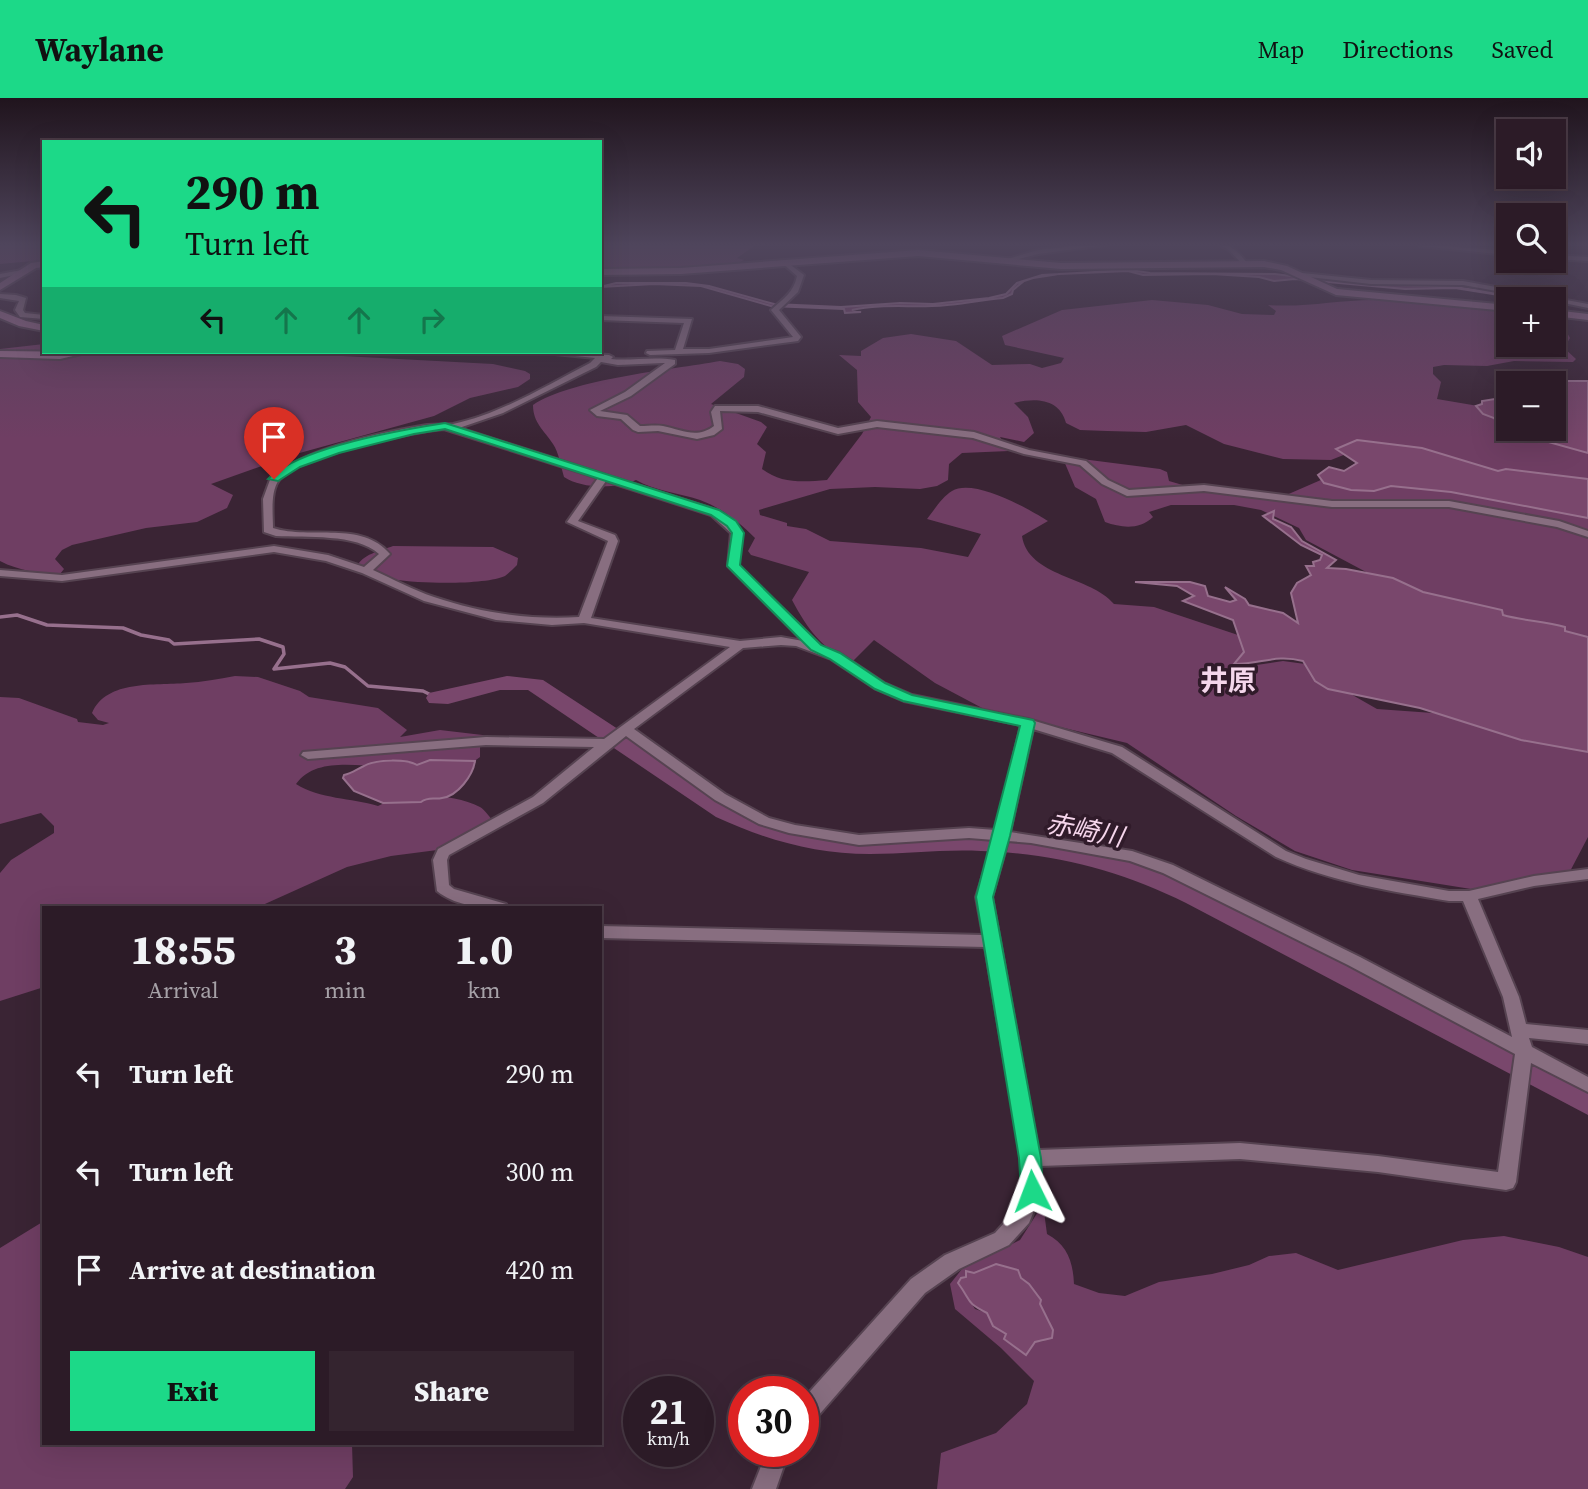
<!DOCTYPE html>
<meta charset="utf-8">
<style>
:root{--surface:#2c1b27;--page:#34242f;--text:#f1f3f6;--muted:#a6a1a7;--line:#483944;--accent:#1cd988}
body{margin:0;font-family:"Source Serif 4","Noto Sans JP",serif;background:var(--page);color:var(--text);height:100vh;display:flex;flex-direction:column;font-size:26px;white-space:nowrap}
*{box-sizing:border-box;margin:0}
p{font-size:23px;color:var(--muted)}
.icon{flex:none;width:38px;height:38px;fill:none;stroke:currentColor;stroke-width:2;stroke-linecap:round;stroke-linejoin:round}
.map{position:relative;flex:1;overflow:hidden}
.details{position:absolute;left:42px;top:808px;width:560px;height:539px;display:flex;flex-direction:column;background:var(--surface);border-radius:0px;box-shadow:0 7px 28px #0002,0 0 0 2px var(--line)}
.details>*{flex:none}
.top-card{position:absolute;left:42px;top:42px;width:560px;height:214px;border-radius:0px;box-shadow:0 7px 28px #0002,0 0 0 2px var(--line);background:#1cd988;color:#111;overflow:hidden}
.fabs{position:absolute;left:1496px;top:21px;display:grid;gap:14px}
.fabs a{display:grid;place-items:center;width:70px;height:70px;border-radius:0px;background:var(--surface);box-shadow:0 7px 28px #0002,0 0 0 2px var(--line);font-size:35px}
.speed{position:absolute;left:623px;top:1278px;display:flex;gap:14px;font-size:35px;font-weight:700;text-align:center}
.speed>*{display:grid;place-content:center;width:91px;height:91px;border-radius:50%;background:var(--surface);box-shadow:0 7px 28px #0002,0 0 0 2px var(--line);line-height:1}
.speed small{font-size:18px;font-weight:400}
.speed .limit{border:10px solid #d22;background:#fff;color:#111}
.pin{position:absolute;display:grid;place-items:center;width:60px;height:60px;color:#fff;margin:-72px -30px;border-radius:50% 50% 50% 0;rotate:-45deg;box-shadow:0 0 7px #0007}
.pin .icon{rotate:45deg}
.me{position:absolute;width:77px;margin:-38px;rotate:357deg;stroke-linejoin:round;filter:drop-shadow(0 0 5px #0008)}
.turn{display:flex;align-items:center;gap:24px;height:147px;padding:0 28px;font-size:32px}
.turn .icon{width:91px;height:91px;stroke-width:2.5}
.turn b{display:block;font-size:49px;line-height:60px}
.lanes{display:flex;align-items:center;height:66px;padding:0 28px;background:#0003;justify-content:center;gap:35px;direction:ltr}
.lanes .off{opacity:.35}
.eta{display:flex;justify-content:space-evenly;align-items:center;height:119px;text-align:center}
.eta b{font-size:42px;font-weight:800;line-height:49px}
.cta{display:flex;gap:14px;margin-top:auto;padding:14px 28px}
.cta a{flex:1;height:80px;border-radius:0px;background:var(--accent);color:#111;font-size:28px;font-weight:800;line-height:80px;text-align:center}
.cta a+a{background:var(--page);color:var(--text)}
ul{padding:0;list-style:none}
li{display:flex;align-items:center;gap:21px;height:98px;padding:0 28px}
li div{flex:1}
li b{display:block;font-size:26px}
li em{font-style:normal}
header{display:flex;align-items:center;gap:42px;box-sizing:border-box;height:98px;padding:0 35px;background:var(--accent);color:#111}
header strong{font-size:33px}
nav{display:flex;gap:38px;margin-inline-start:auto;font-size:24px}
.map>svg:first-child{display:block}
.forest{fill:#6f3e63;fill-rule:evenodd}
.water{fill:#79476c;stroke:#97708d;stroke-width:2}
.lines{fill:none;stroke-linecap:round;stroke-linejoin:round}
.stream{stroke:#97708d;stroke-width:3.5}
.river{fill:#79476c;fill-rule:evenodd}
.street-casing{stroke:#564351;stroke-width:4}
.secondary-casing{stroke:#564351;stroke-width:4}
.street{fill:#886e80;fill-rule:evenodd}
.secondary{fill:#976c8b;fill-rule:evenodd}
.route{fill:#1cd988;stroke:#128d58;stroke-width:2}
.labels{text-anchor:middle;stroke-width:7;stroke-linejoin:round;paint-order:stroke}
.water-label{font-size:26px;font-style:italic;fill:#f6d6ec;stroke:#301b2a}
.quarter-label{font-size:28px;font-weight:bold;fill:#f4d6eb;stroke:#301b2a}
</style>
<header>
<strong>Waylane</strong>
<nav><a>Map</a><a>Directions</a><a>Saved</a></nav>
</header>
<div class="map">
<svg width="1588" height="1391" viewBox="0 0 1588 1391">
<rect width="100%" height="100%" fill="#3a2434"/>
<g class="forest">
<polygon points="0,146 44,146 44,162 0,166"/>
<path d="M 600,146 L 757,146 L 737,160 L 744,162 C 716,180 634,174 600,173 Z"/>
<path d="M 1152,202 L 1208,207 L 1242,216 L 1274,217 L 1276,213 L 1268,207 C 1306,210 1341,201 1380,202 C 1422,203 1466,207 1508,212 L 1508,247 L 1554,247 L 1554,219 L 1559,220 L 1570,240 L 1564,250 L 1576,261 L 1573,264 L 1514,263 L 1487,268 L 1444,267 L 1433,269 L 1433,276 L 1441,284 L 1437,301 L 1496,311 L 1508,331 L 1588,350 L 1588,385 L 1504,379 L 1366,348 L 1331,362 L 1283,361 L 1224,346 L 1186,327 L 1146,334 L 1107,333 L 1080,332 L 1066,325 C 1060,301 1036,299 1014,305 L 1028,319 L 1034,335 L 1024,344 L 1000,339 L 1009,353 L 962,355 L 949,366 L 948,382 L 937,388 L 920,391 L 875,389 L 830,391 L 759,412 L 760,417 L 787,425 L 787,428 L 806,431 L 830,443 L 921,450 L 968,459 L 981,436 L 927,421 C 934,412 943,398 952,393 C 974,380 1029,411 1048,423 L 1022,438 C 1028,479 1091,478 1114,506 L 1154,509 L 1247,540 L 1250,561 L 1229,571 L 1283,563 L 1320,568 L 1328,583 L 1377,611 L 1447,616 L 1588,652 L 1588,739 L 1567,779 L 1553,785 L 1499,786 L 1471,791 L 1352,772 L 1295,753 L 1236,718 L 1127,645 L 984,611 L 935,585 L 874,542 L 851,565 C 821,549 808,532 792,502 L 809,474 L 751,457 L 748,453 L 755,440 C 739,424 722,410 700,402 C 679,395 655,393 636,382 C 616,391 582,391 564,379 C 561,369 559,355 553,346 C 544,332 533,325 533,307 C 572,281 670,272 720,263 L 738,266 L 745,271 L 744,279 L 711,306 L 761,324 L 767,329 L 757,346 L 766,354 L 762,371 C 782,386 803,384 827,382 L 862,336 L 871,319 L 858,304 L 857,272 L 839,257 L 861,258 L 861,253 L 883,240 L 911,236 L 956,243 L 992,267 L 1030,266 L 1042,270 L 1061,265 L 1064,260 L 1005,247 L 1002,238 L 1062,212 Z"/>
<path d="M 44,246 L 44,254 L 267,254 L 493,266 L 525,273 L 530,276 L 530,281 L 518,289 L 470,300 L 434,318 L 296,356 L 211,386 L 233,397 L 227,410 L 197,424 L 146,430 L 72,447 L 62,452 L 55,461 L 64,471 L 60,476 C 39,475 19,473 0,463 L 0,251 Z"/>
<path d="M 1074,360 L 1160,371 L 1167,374 L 1169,383 L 1203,393 L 1284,398 L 1330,378 L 1588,413 L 1588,541 L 1555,539 L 1383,483 L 1306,442 L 1299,430 L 1261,412 L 1234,407 L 1171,407 L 1149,414 L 1153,419 C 1139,432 1122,430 1105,424 L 1096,401 L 1075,389 L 1064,363 Z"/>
<path d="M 393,448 L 493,449 L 518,460 L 517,467 C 513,471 509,475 505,478 C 482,489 375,487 356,470 C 362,456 380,453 393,448 Z"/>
<path d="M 235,578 L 258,579 L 300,593 L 309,599 L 378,610 L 407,632 L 400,639 L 440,632 L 491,638 L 480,649 L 480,659 L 469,667 C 442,668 415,668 387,668 C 358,669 316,658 296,686 C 320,701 351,700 378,708 C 406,693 451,695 480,709 C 485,712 490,720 495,725 L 445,751 L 391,758 L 347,769 L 256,810 L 44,810 L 44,889 L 0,903 L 0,775 L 11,762 L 54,735 L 54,728 L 41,715 L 0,726 L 0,599 L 19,600 L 77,621 L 78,624 L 103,627 L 109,625 L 98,622 L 92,615 C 107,581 155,588 186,585 C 202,584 219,581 235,578 Z"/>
<path d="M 1043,1106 L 1047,1136 C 1067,1147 1073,1163 1074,1186 L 1099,1195 L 1125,1198 L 1159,1184 L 1212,1176 L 1249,1167 L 1269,1158 L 1296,1155 L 1338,1172 L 1463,1142 L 1504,1138 L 1559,1149 L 1588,1159 L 1588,1391 L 937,1391 L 941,1355 L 996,1335 L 1027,1306 L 1034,1283 L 1001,1250 L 955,1211 L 950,1186 L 962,1171 L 1020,1142 ZM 996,1166 L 1018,1172 L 1021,1180 L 1029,1186 L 1041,1202 L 1040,1206 L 1050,1224 L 1044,1243 L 1035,1244 L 1026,1256 L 1002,1232 L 993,1228 L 987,1215 L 975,1211 L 960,1188 L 961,1180 Z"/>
<polygon points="44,1123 44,1346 352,1346 353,1379 345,1391 0,1391 0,1150"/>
</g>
<g class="water">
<path d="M 1130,172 L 1150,175 L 1275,176 L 1346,185 L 1454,189 L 1536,200 L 1524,201 L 1455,190 L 1405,191 L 1295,181 L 1274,183 L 1259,179 L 1212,176 L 1143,177 L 1128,173 L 1059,176 L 1033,180 L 1024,183 L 1013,192 L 1012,196 L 1003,200 C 980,202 955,208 932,208 C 906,209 878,206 852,212 L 861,214 L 845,215 L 844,211 L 771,208 L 701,188 L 654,186 L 600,189 L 616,185 L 686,185 L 709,188 L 774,206 L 841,209 L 900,205 L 933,206 L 989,200 L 1006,196 L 1017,185 L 1042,177 Z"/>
<polygon points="1568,283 1588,283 1588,355 1545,343 1502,337 1505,333 1494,320 1483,316 1476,308 1482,306 1482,303 1508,299 1508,331 1554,331 1554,292 1562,290 1560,286"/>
<polygon points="1357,342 1422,350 1498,373 1506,371 1588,381 1588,420 1451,394 1391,388 1374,393 1351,392 1324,385 1318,377 1329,369 1344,373 1357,365 1336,351"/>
<path d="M 1274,413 L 1273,421 L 1291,429 L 1302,443 L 1336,462 L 1327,470 L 1346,471 L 1393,480 L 1423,494 L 1502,512 L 1503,517 C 1524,523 1544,523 1565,529 L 1565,533 L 1588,539 L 1588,654 L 1521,642 L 1420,610 L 1328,591 L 1315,583 L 1303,563 C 1275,556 1262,566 1234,566 L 1244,554 L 1233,522 L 1183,503 L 1194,498 L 1177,488 L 1135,484 L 1190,484 L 1205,488 L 1208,498 L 1230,504 L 1236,502 L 1225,489 L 1245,501 L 1249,507 L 1283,515 L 1298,525 L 1291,495 L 1297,485 L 1311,477 L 1306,468 L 1314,468 L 1313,464 L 1320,462 L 1322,457 L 1301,447 L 1263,418 Z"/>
<path d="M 430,662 L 475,663 C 473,677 458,698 442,700 C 435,702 429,698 421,704 L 383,705 L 354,693 L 343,680 L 344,677 C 352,675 357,671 364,668 C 376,661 407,661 417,667 Z"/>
<path d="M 996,1166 L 1018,1172 L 1021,1180 L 1029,1186 L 1041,1202 L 1040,1206 L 1053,1232 L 1052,1240 L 1035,1244 L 1026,1257 L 1004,1241 L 1006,1236 L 993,1228 L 987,1215 C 965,1204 972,1204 958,1185 L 961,1180 L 966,1179 L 966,1173 L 974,1175 Z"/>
</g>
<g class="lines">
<polyline class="stream" points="0,519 17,517 47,527 123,530 141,537 169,542 174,546 259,541 283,549 284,556 274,571 330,565 345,569 368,588 423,593 437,600"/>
<path class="river" d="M 507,578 L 543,582 L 734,707 L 765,722 L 789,730 L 841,738 L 962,736 L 1025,739 L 1091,751 L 1139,764 L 1205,792 L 1588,989 L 1588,1017 L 1186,805 C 1122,773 1054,755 981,753 C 944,751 907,756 870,756 C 815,756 766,742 716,719 L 528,592 L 500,592 L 448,606 L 429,605 L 426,600 L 429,595 Z"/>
<g class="street-casing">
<g id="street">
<polygon points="1091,146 1112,146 1038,156 1007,164 1004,162 1038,152"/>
<path d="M 1218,146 C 1232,146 1239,155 1247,165 L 1242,166 L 1229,152 Z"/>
<polygon points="1417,146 1508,153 1508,157 1420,148"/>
<polygon points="1554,157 1588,159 1588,163 1554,161"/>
<path d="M 784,162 L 804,177 L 798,194 L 779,212 L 801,239 L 798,243 L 709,255 L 650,257 L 646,255 L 647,253 L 675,252 L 684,225 L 600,222 L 600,218 L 692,221 L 683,251 L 709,251 L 793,239 L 771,212 C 783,201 794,194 797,178 L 781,164 Z"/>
<polygon points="22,172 24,175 0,180 0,176"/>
<polygon points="1302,175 1371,182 1463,183 1588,206 1588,210 1554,203 1554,201 1542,201 1463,187 1371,186 1300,178"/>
<polygon points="0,196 16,197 26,200 23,212 25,215 44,217 44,221 20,219 15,212 19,203 0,200"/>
<path d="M 551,254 L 609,257 L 613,259 L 611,261 C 632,263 653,258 675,262 L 675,266 L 631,298 L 600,313 L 627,317 L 640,328 C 648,328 655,327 663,328 C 682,332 697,341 714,328 L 711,314 L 715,308 L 758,308 L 838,330 L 877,323 L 974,334 L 1029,352 L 1086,363 L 1108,382 L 1129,392 L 1204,387 L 1332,403 L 1449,403 L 1559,423 L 1588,433 L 1588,439 L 1557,429 L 1449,409 L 1332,409 L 1204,393 L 1127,398 L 1102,386 L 1080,367 L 1024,356 L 973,340 L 877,329 L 838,336 L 758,314 L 720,313 L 722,331 L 714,337 L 697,341 L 658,333 L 638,334 L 633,332 L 621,321 L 597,318 L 590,312 L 625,294 L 665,265 L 663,265 L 618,267 L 601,264 L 596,269 L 503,315 L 459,330 L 719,413 C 751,436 738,434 738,467 L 822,549 L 839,555 L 884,585 L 912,597 L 1028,621 L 1122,649 L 1286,753 L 1306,761 L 1359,777 L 1449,793 L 1469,793 L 1534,778 L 1588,771 L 1588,781 L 1534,788 L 1478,801 L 1519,899 L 1526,926 L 1588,932 L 1588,946 L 1529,940 L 1532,949 L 1588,979 L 1588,994 L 1531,965 L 1516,1084 L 1513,1090 L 1506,1092 L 1378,1074 L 1240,1061 L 1040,1068 L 1042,1093 L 1029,1125 L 1009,1147 L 959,1171 L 925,1195 L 811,1326 L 803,1329 L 803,1301 L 911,1181 L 945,1157 L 995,1135 L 1014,1114 L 1022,1093 L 1021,1060 L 985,849 L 600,840 L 600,828 L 983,837 L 976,799 L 994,742 L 969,740 L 859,747 L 789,735 L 759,726 L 715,702 L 626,638 L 543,705 L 449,757 L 447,762 L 449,787 L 454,791 L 506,806 L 508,810 C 485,811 455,808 437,793 L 433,762 L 438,751 L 533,699 L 594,649 L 486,647 L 308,661 L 301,657 L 303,654 L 486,639 L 604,641 L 730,549 L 584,525 L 552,527 L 496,522 L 424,503 L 362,475 L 326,463 L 274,454 L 62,483 L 0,478 L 0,472 L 62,477 L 274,448 L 328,457 L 364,469 L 379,456 C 356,435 306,440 276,438 L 264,434 L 263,401 L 271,379 C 311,349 378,335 427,327 C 436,326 445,327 453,326 C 501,316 547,287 590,265 L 595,260 L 555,256 ZM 444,331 L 598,380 L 567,424 L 608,443 L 579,519 C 530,522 481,515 434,499 C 413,492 393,481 373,472 L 390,456 C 361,422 311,442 273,430 C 273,416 270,394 279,382 C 296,359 414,333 444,331 ZM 606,383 L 711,417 L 731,435 L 728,468 L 803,543 L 781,539 L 740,543 L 591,520 L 618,443 L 615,437 L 578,423 ZM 781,547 L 796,548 L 831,561 L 876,591 L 904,603 L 1021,627 L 996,732 L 969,730 L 859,737 L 795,727 L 769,720 L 725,696 L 634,631 L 743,550 ZM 1033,631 L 1112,655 L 1276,759 C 1331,784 1390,793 1449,803 L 1463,803 L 1503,899 L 1512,939 L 1360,859 L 1173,767 L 1132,753 L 1010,734 ZM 1008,743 L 1031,745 L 1130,763 L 1163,775 L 1348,867 L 1515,956 L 1498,1074 L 1378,1058 L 1240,1045 L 1038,1052 L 992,799 Z"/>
<polygon points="767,1353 789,1353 776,1391 752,1391"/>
</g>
</g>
<g class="secondary-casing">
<g id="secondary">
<polygon points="918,152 1061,165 1264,163 1287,168 1337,191 1508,207 1508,213 1336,197 1281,172 1264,169 1061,171 918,158 681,176 600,177 600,171 681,170"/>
<polygon points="44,163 44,169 36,170 0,192 0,185 31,165"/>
<polygon points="1554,212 1588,216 1588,222 1554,218"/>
<polygon points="0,213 26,223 44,227 44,233 19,228 0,220"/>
<polygon points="0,253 90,254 60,261 0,259"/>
</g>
</g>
<use href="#street" class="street"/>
<use href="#secondary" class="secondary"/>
</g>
<linearGradient id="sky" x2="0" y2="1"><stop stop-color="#20141d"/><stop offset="0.43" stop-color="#4f455c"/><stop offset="1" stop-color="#4f455c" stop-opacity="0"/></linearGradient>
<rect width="1588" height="341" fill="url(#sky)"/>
<path class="route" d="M 445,325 L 719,412 L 736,423 L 744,435 L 740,467 L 821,547 L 840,555 L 885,585 L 912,597 L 1033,622 L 1035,625 L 1010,738 L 993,799 L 1041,1060 L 1043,1093 L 1040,1100 L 1032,1103 L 1024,1100 L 1021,1093 L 1019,1060 L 976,799 L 1020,628 L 903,603 L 875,591 L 830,561 L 811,552 L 727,468 L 732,435 L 727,428 L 711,417 L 445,331 L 414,336 L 339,355 L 300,369 L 278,383 L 268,381 C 300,349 400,332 445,325 Z"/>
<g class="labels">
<g class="water-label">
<text transform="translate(1085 732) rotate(11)" y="9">赤崎川</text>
</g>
<g class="quarter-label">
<text x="1228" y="592">井原</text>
</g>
</g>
</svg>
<div class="fabs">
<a><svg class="icon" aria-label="sound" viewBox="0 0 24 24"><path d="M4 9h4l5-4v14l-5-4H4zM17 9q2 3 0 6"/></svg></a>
<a><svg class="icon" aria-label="search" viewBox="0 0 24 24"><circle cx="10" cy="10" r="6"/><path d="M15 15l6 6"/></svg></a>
<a>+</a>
<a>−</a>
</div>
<div class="speed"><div>21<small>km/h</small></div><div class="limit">30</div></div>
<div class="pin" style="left:274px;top:381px;background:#d93025"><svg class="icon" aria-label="arrive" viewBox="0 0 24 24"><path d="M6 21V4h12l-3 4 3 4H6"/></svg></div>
<svg class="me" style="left:1032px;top:1093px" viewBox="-20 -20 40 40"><path d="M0-17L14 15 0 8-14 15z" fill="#1cd988" stroke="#fff" stroke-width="4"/></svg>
<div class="top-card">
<div class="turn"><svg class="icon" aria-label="left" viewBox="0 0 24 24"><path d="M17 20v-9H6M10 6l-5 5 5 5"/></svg><div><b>290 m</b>Turn left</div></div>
<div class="lanes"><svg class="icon" aria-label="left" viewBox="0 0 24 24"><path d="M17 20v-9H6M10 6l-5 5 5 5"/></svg><svg class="icon off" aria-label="ahead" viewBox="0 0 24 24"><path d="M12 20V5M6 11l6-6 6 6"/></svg><svg class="icon off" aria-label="ahead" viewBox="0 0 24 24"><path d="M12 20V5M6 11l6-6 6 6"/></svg><svg class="icon off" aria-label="right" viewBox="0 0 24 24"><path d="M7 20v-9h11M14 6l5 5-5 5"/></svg></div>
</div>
<section class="details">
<div class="eta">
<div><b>18:55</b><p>Arrival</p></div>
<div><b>3</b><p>min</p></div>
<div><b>1.0</b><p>km</p></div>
</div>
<ul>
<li><svg class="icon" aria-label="left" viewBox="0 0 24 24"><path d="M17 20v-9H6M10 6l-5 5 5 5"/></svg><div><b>Turn left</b></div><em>290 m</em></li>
<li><svg class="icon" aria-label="left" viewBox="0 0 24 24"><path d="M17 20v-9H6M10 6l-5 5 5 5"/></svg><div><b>Turn left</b></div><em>300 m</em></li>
<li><svg class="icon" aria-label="arrive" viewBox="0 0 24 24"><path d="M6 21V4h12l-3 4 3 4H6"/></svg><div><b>Arrive at destination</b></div><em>420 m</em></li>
</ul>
<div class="cta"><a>Exit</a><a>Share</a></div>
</section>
</div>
